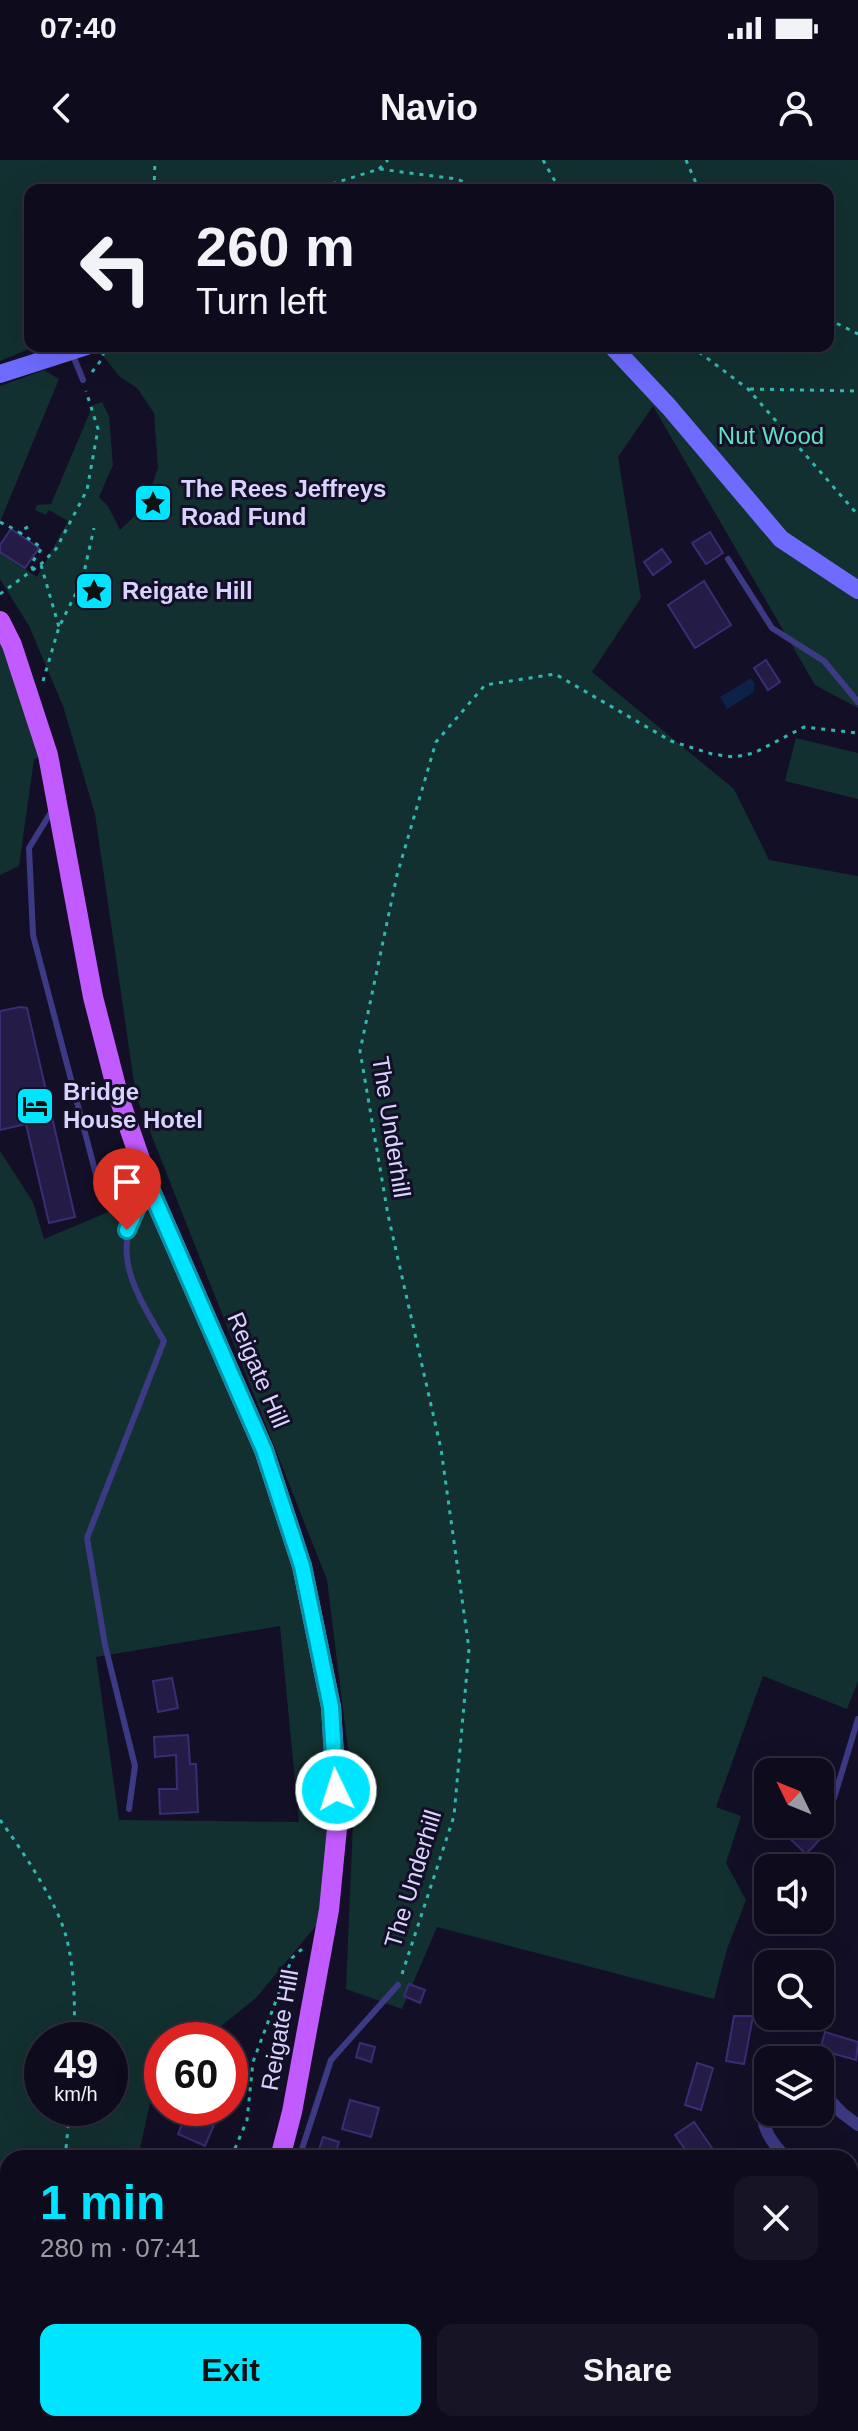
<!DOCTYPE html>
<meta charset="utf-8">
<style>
:root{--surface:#0e0b1c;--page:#171425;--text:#f1f3f6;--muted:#9b9ba3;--line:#2e2b3b;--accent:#00e5ff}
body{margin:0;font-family:Helvetica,sans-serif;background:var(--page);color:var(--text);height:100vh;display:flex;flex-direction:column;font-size:30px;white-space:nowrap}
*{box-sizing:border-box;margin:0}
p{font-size:26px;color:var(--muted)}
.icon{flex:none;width:44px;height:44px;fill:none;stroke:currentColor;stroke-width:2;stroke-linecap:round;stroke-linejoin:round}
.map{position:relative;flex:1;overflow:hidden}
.sheet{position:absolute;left:0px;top:1990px;width:858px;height:282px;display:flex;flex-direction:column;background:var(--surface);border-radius:24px 24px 0 0;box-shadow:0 8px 32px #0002,0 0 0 2px var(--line)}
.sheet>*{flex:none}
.banner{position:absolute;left:24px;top:24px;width:810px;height:168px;border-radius:16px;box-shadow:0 8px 32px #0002,0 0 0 2px var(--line);background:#0e0b1c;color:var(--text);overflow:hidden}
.needle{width:52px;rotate:313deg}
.fabs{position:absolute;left:754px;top:1598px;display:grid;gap:16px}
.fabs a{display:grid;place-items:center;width:80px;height:80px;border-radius:16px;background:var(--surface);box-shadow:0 8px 32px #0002,0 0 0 2px var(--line);font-size:40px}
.speed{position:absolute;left:24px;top:1862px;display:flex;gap:16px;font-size:40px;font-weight:700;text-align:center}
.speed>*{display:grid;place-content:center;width:104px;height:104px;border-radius:50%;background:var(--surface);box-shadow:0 8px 32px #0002,0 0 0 2px var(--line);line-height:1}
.speed small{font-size:20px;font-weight:400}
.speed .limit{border:12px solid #d22;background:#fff;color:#111}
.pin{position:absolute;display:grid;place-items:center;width:68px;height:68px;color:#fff;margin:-82px -34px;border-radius:50% 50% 50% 0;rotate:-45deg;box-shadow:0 0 8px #0007}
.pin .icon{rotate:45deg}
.me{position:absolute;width:88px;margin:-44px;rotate:356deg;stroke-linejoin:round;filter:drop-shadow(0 0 6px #0008)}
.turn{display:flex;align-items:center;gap:28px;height:168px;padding:0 40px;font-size:36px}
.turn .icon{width:104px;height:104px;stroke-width:2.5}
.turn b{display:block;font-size:56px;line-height:68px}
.round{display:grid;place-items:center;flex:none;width:84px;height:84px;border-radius:16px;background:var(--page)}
.overview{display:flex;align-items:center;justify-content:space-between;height:136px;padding:0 40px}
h1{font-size:48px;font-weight:700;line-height:60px;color:var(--accent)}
.primary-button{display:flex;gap:16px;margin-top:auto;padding:16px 40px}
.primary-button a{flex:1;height:92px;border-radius:16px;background:var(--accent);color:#111;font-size:32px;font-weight:700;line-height:92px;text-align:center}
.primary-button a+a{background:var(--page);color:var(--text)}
.status{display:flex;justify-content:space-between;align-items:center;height:56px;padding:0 40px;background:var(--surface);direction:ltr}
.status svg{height:22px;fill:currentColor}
header{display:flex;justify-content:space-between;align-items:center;height:104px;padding:0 40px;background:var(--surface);font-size:36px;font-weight:700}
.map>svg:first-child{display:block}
.green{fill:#12302f;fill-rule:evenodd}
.water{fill:#0c2248}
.building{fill:#241b47;stroke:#3b2d73;stroke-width:2}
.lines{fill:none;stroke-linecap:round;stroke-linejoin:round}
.path{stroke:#2fb8b0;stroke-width:3;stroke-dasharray:4 6;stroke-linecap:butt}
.lane{stroke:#3d3a85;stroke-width:6}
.street{stroke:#3d3a85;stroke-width:12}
.secondary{stroke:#6f6bff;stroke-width:18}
.primary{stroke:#c25bff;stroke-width:20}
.route-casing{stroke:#0095a6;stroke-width:20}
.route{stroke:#00e5ff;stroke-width:14}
.labels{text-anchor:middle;stroke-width:6;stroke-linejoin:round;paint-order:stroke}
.park-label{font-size:24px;fill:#5fe0c0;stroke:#130f26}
.poi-label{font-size:24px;font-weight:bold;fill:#d9d4ff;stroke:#130f26;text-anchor:start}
.street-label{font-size:24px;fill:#d9d4ff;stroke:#130f26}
</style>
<div class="status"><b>07:40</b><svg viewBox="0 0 49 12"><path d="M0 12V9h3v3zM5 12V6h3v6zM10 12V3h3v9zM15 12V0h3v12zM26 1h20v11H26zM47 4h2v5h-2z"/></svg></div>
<header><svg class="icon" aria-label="back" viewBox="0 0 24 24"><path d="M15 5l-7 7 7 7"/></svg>Navio<svg class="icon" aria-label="person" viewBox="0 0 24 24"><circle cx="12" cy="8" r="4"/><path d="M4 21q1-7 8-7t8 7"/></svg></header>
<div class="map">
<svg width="858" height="2271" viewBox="0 0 858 2271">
<rect width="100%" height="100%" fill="#130f26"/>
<g class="green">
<polygon points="0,0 858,0 858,548 815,525 653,246 618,297 641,438 592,512 734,629 769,700 858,716 858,1521 847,1549 763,1516 716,1647 741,1656 726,1703 746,1740 727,1789 714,1839 437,1767 402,1849 346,1829 354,1638 327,1420 136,936 95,654 63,546 29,466 0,419 0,392 37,417 68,361 49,350 46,355 35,350 37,345 51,344 93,245 102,242 109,256 113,305 99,337 108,346 120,370 144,347 158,308 154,253 137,228 119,216 95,186 828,186 828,30 30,30 30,186 36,186 0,201"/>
<polygon points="44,210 59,219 0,362 0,226"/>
<polygon points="0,461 48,595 34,599 19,706 0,715"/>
<polygon points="796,578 858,593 858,639 785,621"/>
<path d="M 0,991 L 33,1042 L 44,1079 L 132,1042 L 151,1031 L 264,1289 L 331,1547 L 329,1750 L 256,1838 L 204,1880 L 162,1880 L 162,1914 L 155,1920 L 140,1989 L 147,1998 L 8,1998 L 8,2264 L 44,2264 L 43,2271 L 0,2271 ZM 280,1466 L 299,1662 L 119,1660 L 96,1497 ZM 42,1880 L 110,1880 L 110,1948 L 42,1948 Z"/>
</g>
<polygon class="water" points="751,518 755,524 754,532 727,549 720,537"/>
<g class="building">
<polygon points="11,369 39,388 25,408 0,392 0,385"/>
<polygon points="710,372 723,393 706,404 692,383"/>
<polygon points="662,389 671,402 653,415 644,402"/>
<polygon points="704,421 731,465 695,488 668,445"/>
<polygon points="766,500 780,522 768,530 754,508"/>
<polygon points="20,847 27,848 75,1057 49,1063 26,964 0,970 0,851"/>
<polygon points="172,1518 178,1548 158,1552 153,1521"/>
<polygon points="188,1575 190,1604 196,1604 198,1652 160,1654 159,1629 177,1629 176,1595 155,1597 154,1577"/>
<polygon points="788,1664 813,1664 824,1675 806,1694 782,1671"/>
<polygon points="409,1824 425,1830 420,1843 404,1836"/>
<polygon points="734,1856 753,1856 744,1904 726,1901"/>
<polygon points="825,1872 858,1882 856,1900 820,1890"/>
<polygon points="360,1883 375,1887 371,1902 356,1897"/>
<polygon points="697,1903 713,1908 701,1950 685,1945"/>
<polygon points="350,1940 379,1948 371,1977 342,1969"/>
<polygon points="189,1948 208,1948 219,1953 205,1986 178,1974"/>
<polygon points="694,1962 719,1998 691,1998 675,1975"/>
<polygon points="323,1977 339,1982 335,1995 319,1990"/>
</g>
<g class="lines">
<g class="path">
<polyline points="543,0 560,30"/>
<polyline points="686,0 699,30"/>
<polyline points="379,9 388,0"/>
<polyline points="154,30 155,0"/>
<polyline points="313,30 379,9 457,19 483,30"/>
<polyline points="828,159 858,174"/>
<polyline points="691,186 748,229 858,355"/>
<polyline points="92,212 102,199 104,191"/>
<polyline points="750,229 858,231"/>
<polyline points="0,362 18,371"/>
<polyline points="41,405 59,467"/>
<polyline points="33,410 31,404 42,388 19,372 33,364"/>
<polyline points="82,421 90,428"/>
<polyline points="0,434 41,404 56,389 87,330 98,269 86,231"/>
<polyline points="43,521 59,467 82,421 94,368"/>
<path d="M 0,1660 C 22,1690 59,1745 67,1780 C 75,1813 75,1847 74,1880"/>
<polyline points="402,1814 454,1656 469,1489 441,1289 388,1055 360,891 397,715 436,582 485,525 555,514 671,581 712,594 734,597 754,593 804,567 858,573"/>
<polyline points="65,1998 70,1948"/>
<polyline points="231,1998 247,1960 253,1902 292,1798 302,1789"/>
<polyline points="29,2271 31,2264"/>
</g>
<g class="lane">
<polyline points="72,193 83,220"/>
<polyline points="728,399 772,468 824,501 858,542"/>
<polyline points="53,649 29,688 33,775 98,1022"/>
<polyline points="834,1638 858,1559"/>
<path d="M 129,1649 L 135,1606 L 105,1485 L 87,1378 L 164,1181 C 134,1130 105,1086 149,1033"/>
<polyline points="299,1998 331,1900 398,1825"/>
<polyline points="711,2271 713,2264"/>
</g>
<g class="street">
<polyline points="820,1930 842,1953 858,1965"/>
<path d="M 768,1935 C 755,1959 769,1981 787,1998"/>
<polyline points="850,2033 858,2039"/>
<polyline points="729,2264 751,2271"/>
<polyline points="169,2271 173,2264"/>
<polyline points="457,2271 459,2264"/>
</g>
<g class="secondary">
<polyline points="612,186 669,247 781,379 858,430"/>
<polyline points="0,214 87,186"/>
</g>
<g class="primary">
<polyline points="0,461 12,485 48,595 93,837 119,938 151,1031 264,1290 302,1406 331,1547 338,1658 329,1750 292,1952 280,1998"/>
<polyline points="119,2271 124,2264"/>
</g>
</g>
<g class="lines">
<g class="route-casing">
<polyline id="route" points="127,1070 137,1047 151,1031 264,1290 302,1406 331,1547 336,1630"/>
</g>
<use href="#route" class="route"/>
</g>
<defs>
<g id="sight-square" transform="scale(2)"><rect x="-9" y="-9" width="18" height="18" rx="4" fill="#00e5ff" stroke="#130f26"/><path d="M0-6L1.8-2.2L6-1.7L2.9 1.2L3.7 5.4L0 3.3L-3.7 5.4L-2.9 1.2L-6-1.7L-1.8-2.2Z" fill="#111"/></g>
<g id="hotel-square" transform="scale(2)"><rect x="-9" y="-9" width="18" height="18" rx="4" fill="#00e5ff" stroke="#130f26"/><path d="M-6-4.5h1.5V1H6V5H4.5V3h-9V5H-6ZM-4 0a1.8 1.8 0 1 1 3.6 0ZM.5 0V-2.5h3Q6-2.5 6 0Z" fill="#111"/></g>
</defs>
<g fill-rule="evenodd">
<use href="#sight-square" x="153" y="343"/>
<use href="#sight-square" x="94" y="431"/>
<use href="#hotel-square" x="35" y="946"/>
</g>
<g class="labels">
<g class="park-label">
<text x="771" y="284">Nut Wood</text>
</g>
<g class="poi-label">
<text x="181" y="337">The Rees Jeffreys<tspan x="181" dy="28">Road Fund</tspan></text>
<text x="122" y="439">Reigate Hill</text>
<text x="63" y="940">Bridge<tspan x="63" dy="28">House Hotel</tspan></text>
</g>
<g class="street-label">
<text transform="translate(391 967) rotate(81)" y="8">The Underhill</text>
<text transform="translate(258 1210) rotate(67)" y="8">Reigate Hill</text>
<text transform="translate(413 1719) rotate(-73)" y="8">The Underhill</text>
<text transform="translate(280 1870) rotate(-80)" y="8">Reigate Hill</text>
</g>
</g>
</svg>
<div class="fabs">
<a><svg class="needle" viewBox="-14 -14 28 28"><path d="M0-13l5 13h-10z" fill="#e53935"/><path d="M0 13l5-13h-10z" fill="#9b9ba3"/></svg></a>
<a><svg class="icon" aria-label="sound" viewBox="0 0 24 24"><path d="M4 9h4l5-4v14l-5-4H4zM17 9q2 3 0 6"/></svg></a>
<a><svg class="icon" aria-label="search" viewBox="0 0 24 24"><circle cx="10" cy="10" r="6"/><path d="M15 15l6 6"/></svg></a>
<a><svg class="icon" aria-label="layers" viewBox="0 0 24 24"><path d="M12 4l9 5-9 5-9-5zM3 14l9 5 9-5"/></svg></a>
</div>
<div class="speed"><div>49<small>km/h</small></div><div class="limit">60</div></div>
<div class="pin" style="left:127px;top:1070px;background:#d93025"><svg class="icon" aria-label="arrive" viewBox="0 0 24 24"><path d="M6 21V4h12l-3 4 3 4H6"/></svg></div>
<svg class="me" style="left:336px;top:1630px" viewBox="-20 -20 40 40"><circle r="17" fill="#00e5ff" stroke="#fff" stroke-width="3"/><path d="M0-11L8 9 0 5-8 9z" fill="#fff"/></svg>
<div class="banner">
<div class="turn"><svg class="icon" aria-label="left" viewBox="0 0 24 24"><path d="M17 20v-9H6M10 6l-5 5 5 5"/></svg><div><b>260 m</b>Turn left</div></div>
</div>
<section class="sheet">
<div class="overview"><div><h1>1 min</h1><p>280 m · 07:41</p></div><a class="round"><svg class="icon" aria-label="close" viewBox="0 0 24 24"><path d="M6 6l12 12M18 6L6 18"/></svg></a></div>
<div class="primary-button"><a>Exit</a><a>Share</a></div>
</section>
</div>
